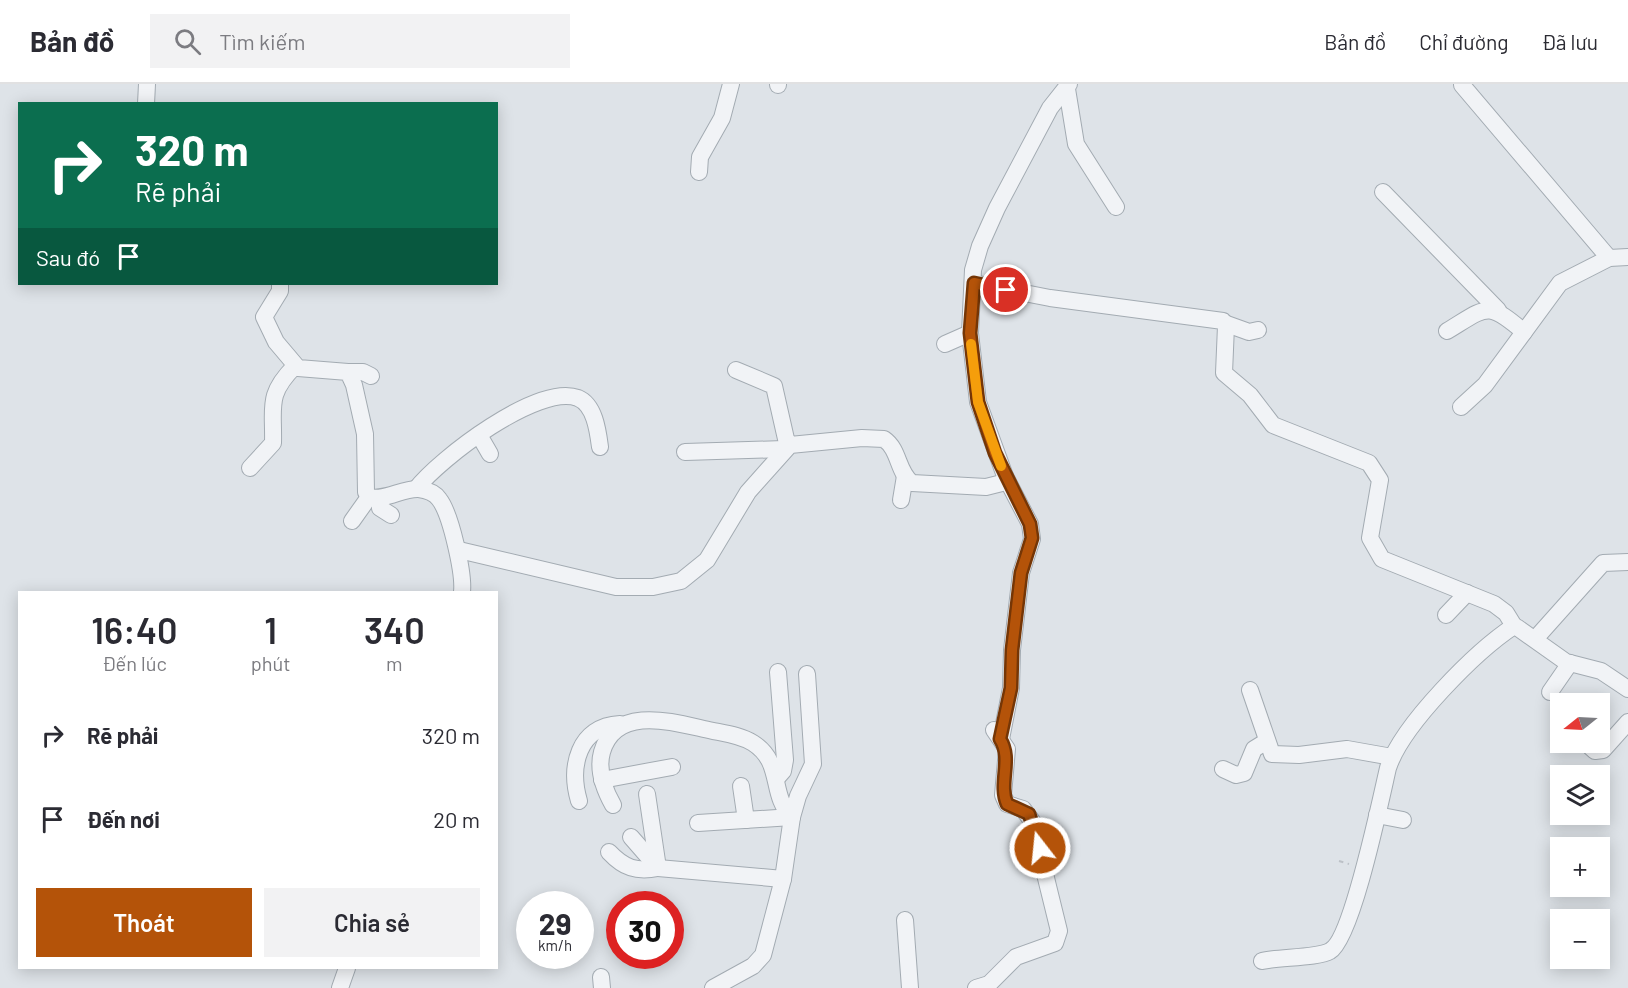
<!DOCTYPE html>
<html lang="vi">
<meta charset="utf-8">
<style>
:root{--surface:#fff;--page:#f2f2f3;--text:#2b2b33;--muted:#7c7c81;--line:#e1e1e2;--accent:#b45309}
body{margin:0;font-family:Barlow,sans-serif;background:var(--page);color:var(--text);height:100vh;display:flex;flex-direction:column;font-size:22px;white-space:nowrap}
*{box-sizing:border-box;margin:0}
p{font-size:20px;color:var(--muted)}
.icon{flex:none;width:33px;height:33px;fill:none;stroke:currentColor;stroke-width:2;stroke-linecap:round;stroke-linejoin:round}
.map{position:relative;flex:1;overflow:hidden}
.panel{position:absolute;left:18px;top:507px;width:480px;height:378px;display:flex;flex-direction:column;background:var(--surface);border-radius:0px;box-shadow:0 3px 15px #0003}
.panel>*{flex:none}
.top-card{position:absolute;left:18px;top:18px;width:480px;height:183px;border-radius:0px;box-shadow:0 3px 15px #0003;background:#0b6e4f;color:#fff;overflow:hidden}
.needle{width:39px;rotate:252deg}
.tools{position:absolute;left:1550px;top:609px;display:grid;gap:12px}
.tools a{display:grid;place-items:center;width:60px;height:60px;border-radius:0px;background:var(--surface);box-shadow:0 3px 15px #0003;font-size:30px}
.speed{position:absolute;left:516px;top:807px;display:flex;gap:12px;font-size:30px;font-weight:700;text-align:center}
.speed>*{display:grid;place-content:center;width:78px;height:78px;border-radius:50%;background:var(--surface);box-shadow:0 3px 15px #0003;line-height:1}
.speed small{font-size:15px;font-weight:400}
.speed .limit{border:9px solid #d22;background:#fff;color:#111}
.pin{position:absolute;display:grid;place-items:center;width:51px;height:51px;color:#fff;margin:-26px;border:3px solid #fff;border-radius:50%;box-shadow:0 2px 6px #0007}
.me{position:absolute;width:66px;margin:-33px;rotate:344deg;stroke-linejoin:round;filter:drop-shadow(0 0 4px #0008)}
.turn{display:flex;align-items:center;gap:21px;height:126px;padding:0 18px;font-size:27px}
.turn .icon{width:78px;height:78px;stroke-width:2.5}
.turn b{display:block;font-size:42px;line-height:51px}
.then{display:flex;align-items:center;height:57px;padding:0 18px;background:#0003;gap:12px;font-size:22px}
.eta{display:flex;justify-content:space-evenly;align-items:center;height:102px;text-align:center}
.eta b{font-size:36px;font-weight:600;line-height:42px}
.button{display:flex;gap:12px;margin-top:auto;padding:12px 18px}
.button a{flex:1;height:69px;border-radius:0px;background:var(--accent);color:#fff;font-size:24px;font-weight:600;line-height:69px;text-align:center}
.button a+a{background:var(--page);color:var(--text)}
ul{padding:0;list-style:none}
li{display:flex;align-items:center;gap:18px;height:84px;padding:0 18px}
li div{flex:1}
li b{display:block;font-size:22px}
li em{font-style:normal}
header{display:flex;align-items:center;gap:36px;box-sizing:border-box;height:84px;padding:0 30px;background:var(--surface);border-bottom:2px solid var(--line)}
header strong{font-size:28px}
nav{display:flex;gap:33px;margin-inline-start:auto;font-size:21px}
.search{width:420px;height:54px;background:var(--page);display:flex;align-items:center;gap:15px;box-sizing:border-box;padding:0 21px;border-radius:0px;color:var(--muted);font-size:22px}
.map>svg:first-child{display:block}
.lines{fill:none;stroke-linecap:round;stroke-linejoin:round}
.minor-casing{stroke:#a3abb2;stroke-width:18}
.path{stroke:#bcc1c7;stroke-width:2;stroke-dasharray:4.5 4.5;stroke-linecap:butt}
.minor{stroke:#f1f3f6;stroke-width:16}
.route-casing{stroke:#753606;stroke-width:15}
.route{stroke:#b45309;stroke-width:10}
.slow{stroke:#f59e0b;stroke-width:10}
</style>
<header>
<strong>Bản đồ</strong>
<div class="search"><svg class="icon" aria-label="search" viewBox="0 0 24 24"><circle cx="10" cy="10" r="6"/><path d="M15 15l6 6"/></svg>Tìm kiếm</div>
<nav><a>Bản đồ</a><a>Chỉ đường</a><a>Đã lưu</a></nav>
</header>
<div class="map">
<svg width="1628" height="904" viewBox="0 0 1628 904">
<rect width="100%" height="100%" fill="#dee3e8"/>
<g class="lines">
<g class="minor-casing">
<g id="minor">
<polyline points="778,0 778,1"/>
<polyline points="1462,1 1609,174"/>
<polyline points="1067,5 1076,60 1116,123"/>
<polyline points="146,20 147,0"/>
<polyline points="699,88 700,73 722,34 731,0"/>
<polyline points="1383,108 1498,226"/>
<polyline points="973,199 1050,214 1223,237 1226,242 1224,289 1250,311 1273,341 1369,379 1380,396 1370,454 1382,475 1494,520 1506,529 1514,542"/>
<path d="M 280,200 L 280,207 L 264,233 L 276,258 L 298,284 L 348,288 L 354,301 L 365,350 L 366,408 L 369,413 C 386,417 402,404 419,405 C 426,406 435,409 439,415 C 451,430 464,490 462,508"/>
<polyline points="1224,239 1249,248 1258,246"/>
<path d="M 1447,247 C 1487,223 1487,216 1524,248"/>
<polyline points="945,260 970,249"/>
<polyline points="736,286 774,302 786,355 790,361"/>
<polyline points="348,288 363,288 371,292"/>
<polyline points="1461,323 1485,301 1560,199 1609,174 1628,173"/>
<polyline points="479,351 490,370"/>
<polyline points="685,368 784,365"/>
<path d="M 250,384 L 273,359 C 274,323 266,311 295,282"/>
<path d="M 416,405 C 439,375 538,299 578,314 C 595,321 598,348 600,363"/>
<polyline points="380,414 380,424 391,431"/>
<polyline points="901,416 905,392"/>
<polyline points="352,437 369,413"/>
<path d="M 459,466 L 616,503 L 653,503 L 681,497 L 707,476 L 748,408 L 790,361 L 862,354 L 884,355 C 900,366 897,388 912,399 L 986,403 L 1002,399 L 1005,392 L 978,318 L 970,249 L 973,186 L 980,162 L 997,124 L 1050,24 L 1069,0"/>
<polyline points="1446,531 1467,509"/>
<polyline points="1536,554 1603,479 1628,478"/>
<polyline points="1250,606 1272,670 1299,671 1347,665 1392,673"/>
<polyline points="1550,608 1570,579"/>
<polyline points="1001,655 1011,604 1012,566 1021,489 1032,455 1030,440 1005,392"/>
<polyline points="1585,658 1595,667 1603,666 1628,638"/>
<polyline points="1223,685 1236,691 1244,689 1254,665 1267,657"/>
<polyline points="776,695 783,687 785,676 778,588"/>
<polyline points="602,696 672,683"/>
<polyline points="741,702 746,736"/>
<path d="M 579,717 C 569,683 578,642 620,640"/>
<path d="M 613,721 C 604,705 597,686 602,668 C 615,622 669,637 704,645 C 720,649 739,650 753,659 C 784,679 769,711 792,733"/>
<polyline points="1377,731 1403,736"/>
<polyline points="698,739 792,733"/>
<polyline points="631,753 658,784 783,795"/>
<path d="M 609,768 C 624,784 636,788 658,784 L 647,710"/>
<polyline points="905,836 910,904"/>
<path d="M 1262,877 C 1278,873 1318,874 1330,867 C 1352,855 1381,714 1388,684 C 1402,641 1476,567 1514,542 L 1518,544 L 1566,578 L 1601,587 L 1628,605"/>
<polyline points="601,893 602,904"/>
<polyline points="340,904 347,884"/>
<polyline points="713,904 753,882 763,871 783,795 792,733 798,712 813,680 807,590"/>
<polyline points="976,904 989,900 1016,873 1055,859 1059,847 1032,737 1023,725 1007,720 1003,711 1007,665 994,646"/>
</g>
</g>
<polyline class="path" points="1339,777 1349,780"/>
<use href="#minor" class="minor"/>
</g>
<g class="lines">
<g class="route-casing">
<path id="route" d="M 1006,206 L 974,199 L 970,249 L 978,318 L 995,369 L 1030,440 L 1032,454 L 1021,489 L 1012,566 L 1011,604 L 1000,655 C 1013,675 998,699 1007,720 L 1029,730 L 1040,764"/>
</g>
<use href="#route" class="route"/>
<polyline class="slow" points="971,260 978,318 1001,382"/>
</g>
</svg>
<div class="tools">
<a><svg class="needle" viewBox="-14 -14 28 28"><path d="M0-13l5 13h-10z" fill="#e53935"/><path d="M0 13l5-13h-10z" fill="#7c7c81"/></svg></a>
<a><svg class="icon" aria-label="layers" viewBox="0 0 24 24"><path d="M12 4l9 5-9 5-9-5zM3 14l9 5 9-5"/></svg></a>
<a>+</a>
<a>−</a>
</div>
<div class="speed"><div>29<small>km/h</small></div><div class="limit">30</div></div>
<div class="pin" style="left:1006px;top:206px;background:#d93025"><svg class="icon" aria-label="arrive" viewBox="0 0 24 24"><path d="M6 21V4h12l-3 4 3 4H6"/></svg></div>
<svg class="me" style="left:1040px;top:764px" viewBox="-20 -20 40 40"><circle r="17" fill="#b45309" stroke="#fff" stroke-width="3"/><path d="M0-11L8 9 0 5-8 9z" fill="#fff"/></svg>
<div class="top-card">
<div class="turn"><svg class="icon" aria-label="right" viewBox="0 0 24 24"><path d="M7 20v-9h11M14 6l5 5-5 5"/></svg><div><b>320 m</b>Rẽ phải</div></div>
<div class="then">Sau đó<svg class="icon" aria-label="arrive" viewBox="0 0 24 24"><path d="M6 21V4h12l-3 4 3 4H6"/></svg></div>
</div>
<section class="panel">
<div class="eta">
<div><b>16:40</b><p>Đến lúc</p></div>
<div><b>1</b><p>phút</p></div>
<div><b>340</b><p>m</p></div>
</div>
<ul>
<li><svg class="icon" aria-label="right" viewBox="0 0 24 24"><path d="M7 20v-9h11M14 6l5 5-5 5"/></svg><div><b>Rẽ phải</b></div><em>320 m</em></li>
<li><svg class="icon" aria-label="arrive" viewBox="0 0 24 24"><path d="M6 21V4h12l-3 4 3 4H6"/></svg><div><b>Đến nơi</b></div><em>20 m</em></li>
</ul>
<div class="button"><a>Thoát</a><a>Chia sẻ</a></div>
</section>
</div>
